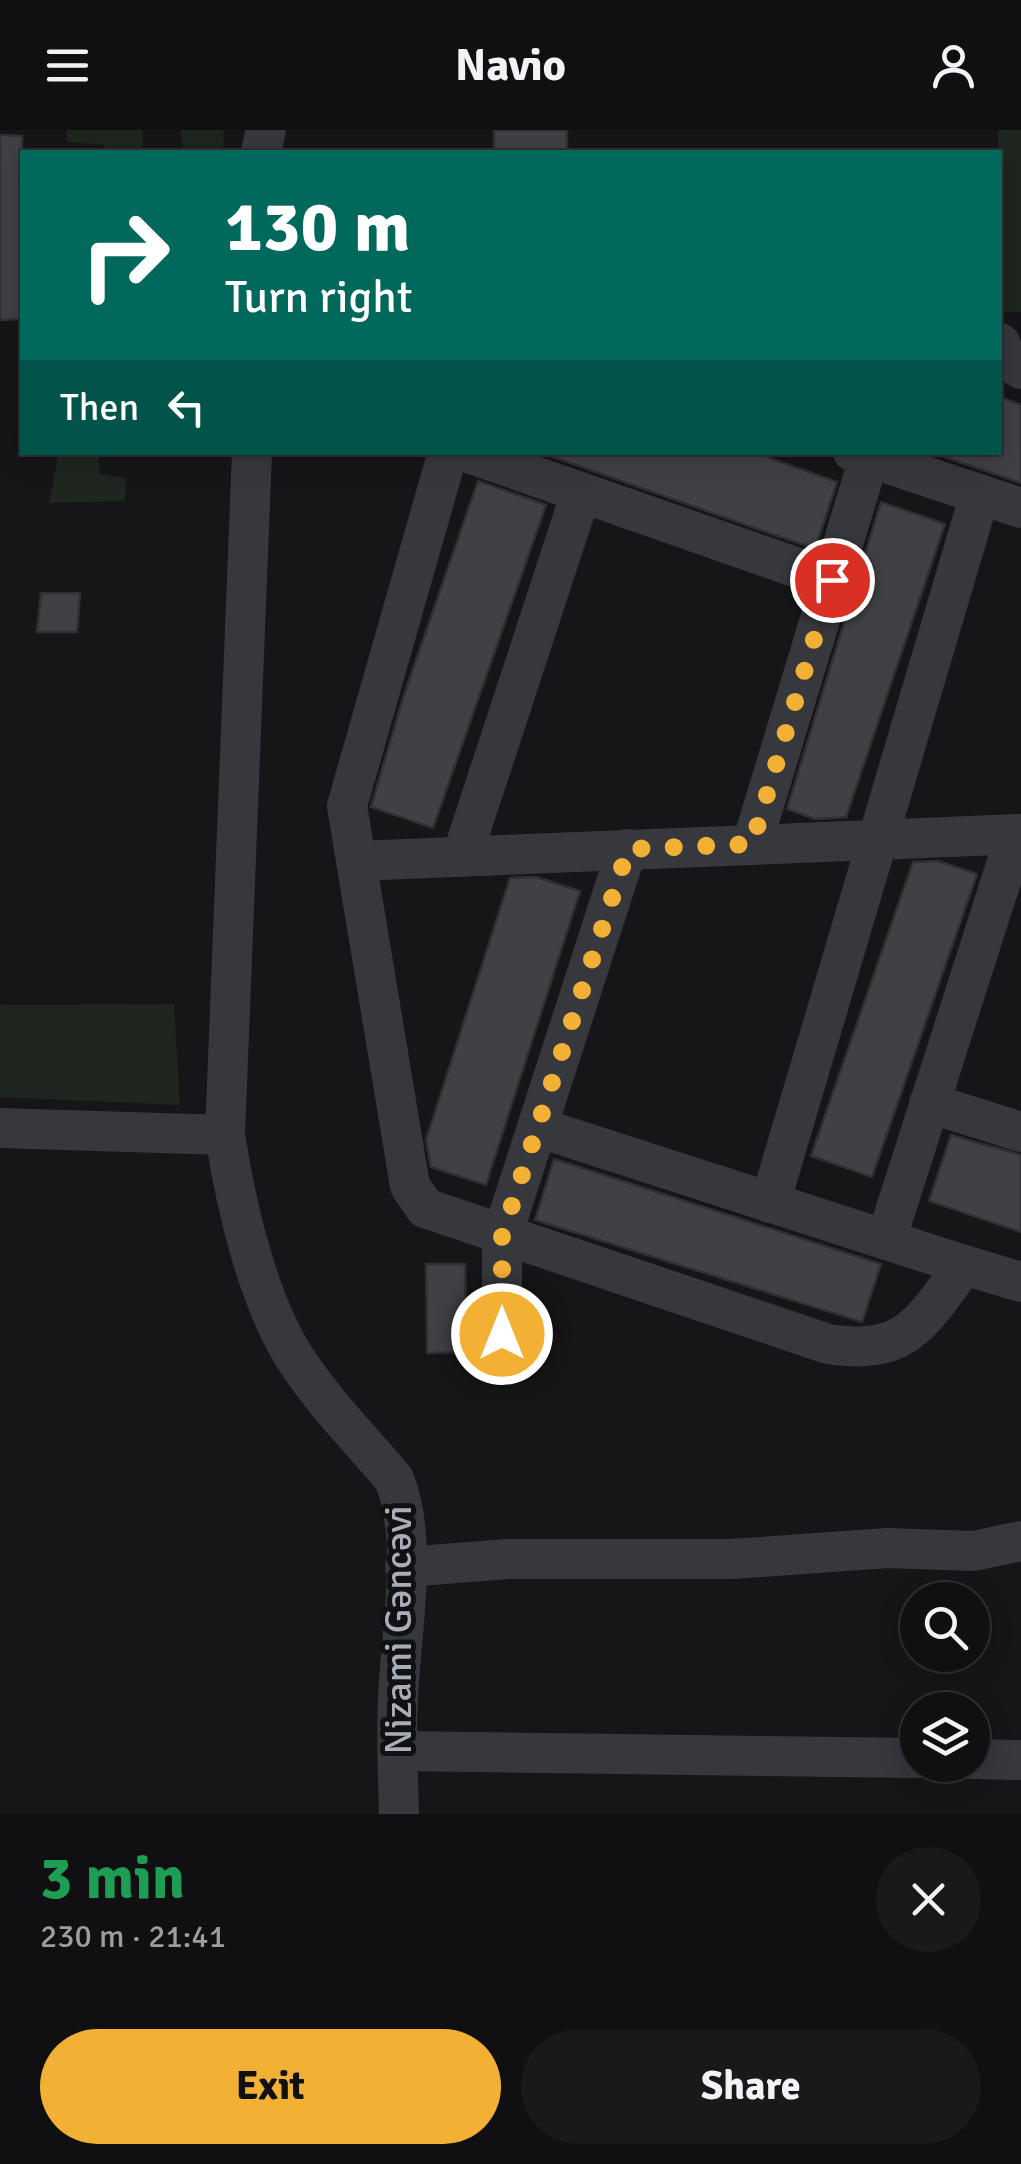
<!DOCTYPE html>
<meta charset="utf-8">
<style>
:root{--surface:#101012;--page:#19191b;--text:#f1f3f6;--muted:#9c9d9f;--line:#303032;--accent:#f2b134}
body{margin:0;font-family:Signika,sans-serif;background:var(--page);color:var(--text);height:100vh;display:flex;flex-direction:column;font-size:38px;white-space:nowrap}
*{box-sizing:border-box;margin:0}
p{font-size:32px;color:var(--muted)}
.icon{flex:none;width:55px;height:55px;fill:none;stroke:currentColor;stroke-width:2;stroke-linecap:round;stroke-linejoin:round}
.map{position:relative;height:1684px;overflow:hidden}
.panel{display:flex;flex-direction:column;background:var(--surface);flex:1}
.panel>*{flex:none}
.guide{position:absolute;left:20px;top:20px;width:982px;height:305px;border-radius:0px;box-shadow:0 5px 25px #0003,0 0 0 2px var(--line);background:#00695c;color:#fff;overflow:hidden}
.buttons{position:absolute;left:900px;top:1452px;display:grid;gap:20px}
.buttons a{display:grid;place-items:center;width:90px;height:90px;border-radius:50%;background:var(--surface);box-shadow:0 5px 25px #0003,0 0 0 2px var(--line);font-size:50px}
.pin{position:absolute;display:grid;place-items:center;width:85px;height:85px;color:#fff;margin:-42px;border:5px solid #fff;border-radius:50%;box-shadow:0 2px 10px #0007}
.me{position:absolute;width:110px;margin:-55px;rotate:0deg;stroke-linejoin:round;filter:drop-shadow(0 0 8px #0008)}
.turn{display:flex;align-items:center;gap:35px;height:210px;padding:0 40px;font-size:45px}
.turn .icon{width:130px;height:130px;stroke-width:2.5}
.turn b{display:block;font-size:70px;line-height:85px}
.then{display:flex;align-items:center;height:95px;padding:0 40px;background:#0003;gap:20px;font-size:38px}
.round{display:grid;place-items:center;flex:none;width:105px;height:105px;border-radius:52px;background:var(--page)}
.head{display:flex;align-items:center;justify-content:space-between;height:170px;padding:0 40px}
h1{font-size:60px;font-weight:800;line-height:75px;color:#1e9e55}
.button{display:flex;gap:20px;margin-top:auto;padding:20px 40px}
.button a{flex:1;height:115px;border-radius:60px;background:var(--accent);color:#111;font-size:40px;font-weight:800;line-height:115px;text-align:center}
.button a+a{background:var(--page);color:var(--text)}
header{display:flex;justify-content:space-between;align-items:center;height:130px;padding:0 40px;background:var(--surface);font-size:45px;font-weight:800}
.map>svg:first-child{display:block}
.green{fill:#1e261f}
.building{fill:#404145;stroke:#303034;stroke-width:2.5}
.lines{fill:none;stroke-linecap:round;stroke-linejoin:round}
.minor{stroke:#37383d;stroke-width:40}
.route{stroke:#f2b134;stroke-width:18;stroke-dasharray:0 32.4}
.labels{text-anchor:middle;stroke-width:10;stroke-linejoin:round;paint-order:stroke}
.street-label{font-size:38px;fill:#a8adb8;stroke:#111113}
</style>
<header><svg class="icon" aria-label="menu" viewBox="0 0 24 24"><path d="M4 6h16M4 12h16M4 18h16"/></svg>Navio<svg class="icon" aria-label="person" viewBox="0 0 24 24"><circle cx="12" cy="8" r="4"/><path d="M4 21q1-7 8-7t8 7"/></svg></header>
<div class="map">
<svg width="1021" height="1684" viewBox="0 0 1021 1684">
<rect width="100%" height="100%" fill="#161618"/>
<g class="green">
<polygon points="67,0 143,0 142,22 107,22 104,15 67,12"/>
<polygon points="180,0 224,0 223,22 184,22"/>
<polygon points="998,0 1021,0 1021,182 1000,183"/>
<polygon points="98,323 100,344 126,348 125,371 49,373 58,327"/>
<polygon points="174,874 180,975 0,967 0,875"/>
</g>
<g class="building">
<rect x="494" y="0" width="73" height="22"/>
<polygon points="0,5 22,6 22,189 0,190"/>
<polygon points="1000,267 1021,275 1021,353 930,322 1000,322"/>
<polygon points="539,322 753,322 837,352 815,419"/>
<polygon points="478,351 546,375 433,698 371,677 403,568"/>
<polygon points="881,372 945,394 846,687 815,689 787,679"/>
<polygon points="41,463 80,463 77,502 37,502"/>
<polygon points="938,731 977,744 872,1047 811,1026 913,732"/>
<polygon points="536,747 580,761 486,1055 431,1037 426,1010 510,748"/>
<polygon points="951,1005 1021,1025 1021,1102 929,1071"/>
<polygon points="554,1029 881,1134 862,1192 535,1090"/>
<polygon points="426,1134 465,1134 466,1222 427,1223"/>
</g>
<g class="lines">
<g class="minor">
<polyline points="261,22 266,0"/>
<polyline points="1000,213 1007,231 1021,239"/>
<path d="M 252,322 L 225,1005 C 236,1076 259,1178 301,1237 C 328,1277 363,1312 394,1349 C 419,1410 401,1501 398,1567 C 396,1606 398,1645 399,1684"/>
<path d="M 448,322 L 347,676 L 410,1056 L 425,1078 L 828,1214 C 907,1226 921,1193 964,1135 L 1021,1152"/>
<polyline points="466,322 832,450"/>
<polyline points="853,322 1021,378"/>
<polyline points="752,714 869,328"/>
<polyline points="462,726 581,363"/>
<polyline points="356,731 1021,704"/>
<polyline points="929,973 1021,1002"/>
<polyline points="537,997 964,1135"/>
<polyline points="0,998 225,1005"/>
<polyline points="770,1073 980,364"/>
<polyline points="886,1110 1016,704"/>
<polyline points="502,1204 502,1106 627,719"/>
<polyline points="405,1437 508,1429 731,1429 888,1418 973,1421 1021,1411"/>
<polyline points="398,1621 918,1628"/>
<polyline points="972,1629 1021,1630"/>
</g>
</g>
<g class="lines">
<polyline class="route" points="502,1204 502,1106 628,719 752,714 832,450"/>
</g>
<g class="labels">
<g class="street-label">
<text transform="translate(398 1500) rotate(-90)" y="13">Nizami Gəncəvi</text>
</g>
</g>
</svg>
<div class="buttons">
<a><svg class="icon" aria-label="search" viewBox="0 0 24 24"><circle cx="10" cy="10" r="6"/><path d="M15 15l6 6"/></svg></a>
<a><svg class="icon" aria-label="layers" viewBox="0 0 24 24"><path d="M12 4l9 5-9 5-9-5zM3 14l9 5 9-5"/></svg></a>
</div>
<div class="pin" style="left:832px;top:450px;background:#d93025"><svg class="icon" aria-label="arrive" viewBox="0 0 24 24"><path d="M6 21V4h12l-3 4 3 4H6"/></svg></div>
<svg class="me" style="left:502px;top:1204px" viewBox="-20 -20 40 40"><circle r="17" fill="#f2b134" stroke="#fff" stroke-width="3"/><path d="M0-11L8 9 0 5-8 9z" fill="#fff"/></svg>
<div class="guide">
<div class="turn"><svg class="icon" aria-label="right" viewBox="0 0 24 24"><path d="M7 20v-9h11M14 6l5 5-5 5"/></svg><div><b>130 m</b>Turn right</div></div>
<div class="then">Then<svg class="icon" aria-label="left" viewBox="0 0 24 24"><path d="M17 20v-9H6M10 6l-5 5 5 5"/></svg></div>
</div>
</div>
<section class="panel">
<div class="head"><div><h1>3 min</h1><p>230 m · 21:41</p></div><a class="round"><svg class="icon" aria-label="close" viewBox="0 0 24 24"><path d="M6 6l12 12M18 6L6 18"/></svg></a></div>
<div class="button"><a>Exit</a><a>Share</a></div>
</section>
